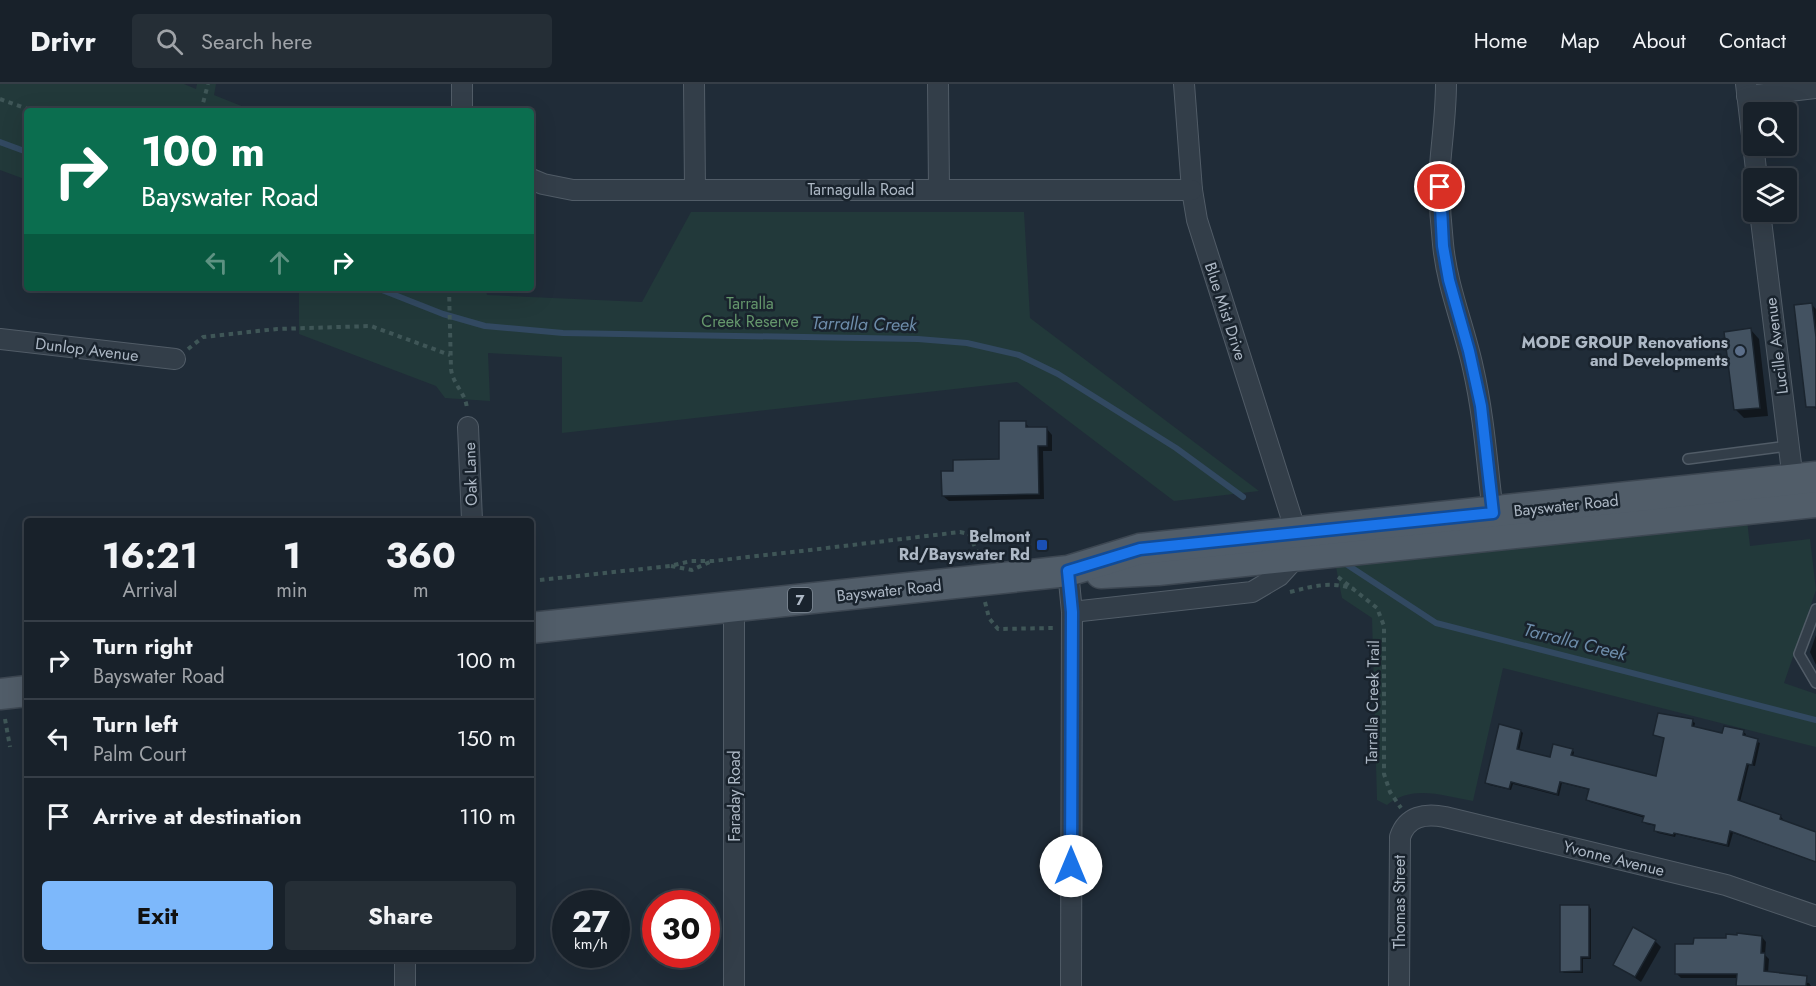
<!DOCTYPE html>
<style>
:root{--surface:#18212a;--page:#252e36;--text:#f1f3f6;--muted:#9fa3a8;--line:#363e47;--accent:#7db8fb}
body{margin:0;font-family:Jost,sans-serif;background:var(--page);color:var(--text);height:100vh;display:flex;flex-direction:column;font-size:22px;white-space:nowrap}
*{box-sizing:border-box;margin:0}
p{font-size:20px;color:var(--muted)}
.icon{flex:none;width:33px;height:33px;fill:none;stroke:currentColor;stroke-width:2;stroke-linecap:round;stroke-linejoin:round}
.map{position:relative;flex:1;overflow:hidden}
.drawer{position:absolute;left:24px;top:434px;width:510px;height:444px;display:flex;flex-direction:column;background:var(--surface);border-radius:6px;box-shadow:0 6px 24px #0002,0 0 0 2px var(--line)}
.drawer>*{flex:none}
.top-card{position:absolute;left:24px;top:24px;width:510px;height:183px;border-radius:6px;box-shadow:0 6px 24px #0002,0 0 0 2px var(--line);background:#0b6e4f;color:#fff;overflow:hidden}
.buttons{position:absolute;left:1743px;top:18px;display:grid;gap:12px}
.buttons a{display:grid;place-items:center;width:54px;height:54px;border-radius:6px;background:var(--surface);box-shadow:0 6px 24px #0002,0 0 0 2px var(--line);font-size:30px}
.speed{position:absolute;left:552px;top:806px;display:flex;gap:12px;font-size:30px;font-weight:700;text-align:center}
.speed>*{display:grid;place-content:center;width:78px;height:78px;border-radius:50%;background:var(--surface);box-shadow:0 6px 24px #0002,0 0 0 2px var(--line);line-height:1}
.speed small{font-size:15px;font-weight:400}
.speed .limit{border:9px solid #d22;background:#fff;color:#111}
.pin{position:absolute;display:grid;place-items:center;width:51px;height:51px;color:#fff;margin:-26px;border:3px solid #fff;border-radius:50%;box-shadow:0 2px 6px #0007}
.me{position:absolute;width:66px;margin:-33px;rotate:0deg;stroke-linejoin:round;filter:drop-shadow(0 0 4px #0008)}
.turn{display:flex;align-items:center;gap:21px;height:126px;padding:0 18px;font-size:27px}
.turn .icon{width:78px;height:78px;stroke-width:2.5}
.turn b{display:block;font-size:42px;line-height:51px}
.lanes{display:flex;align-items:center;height:57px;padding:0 18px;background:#0003;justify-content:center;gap:30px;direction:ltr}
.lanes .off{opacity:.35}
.eta{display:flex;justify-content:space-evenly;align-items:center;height:102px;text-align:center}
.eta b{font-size:36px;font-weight:700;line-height:42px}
.action{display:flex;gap:12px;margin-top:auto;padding:12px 18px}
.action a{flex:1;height:69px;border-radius:6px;background:var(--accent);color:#111;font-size:24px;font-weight:700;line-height:69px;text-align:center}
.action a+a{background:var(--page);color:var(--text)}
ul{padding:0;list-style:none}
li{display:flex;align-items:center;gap:18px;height:78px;padding:0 18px;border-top:2px solid var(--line)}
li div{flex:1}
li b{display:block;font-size:22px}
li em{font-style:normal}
header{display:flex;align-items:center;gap:36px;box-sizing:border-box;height:84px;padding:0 30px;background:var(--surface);border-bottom:2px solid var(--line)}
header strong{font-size:28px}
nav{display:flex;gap:33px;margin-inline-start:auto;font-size:21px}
.search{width:420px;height:54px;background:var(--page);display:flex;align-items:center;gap:15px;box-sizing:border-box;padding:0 21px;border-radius:6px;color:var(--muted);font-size:22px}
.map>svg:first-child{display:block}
.green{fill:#22393a}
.shadow{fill:#0007}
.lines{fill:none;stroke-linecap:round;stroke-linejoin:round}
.stream{stroke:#324961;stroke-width:6}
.building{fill:#435261;stroke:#1b252f;stroke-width:1.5}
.lane-casing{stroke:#515c67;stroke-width:12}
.street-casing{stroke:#515c67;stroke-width:22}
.primary-casing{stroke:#3d4752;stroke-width:33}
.path{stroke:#3f5657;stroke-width:4;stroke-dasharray:4.5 4.5;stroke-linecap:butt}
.lane{stroke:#333e49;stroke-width:9}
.street{stroke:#333e49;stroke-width:20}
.primary{stroke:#515d69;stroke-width:30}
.route-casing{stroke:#114b97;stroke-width:15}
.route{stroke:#1a73e8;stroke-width:10}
.service-dot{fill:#5c6f8a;stroke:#19232d;stroke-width:2}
.transit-dot{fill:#1a4fb4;stroke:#19232d;stroke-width:2}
.labels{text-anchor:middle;stroke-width:5;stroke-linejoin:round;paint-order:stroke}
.shield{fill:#19232d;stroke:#818c98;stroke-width:1.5}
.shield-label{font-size:15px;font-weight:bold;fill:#aeb9c6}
.street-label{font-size:16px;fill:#aeb9c6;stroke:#19232d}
.park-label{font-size:16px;fill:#65976c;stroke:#19232d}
.poi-label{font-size:16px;font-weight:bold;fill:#aeb9c6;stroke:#19232d;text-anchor:end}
.water-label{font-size:18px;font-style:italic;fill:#6d8caa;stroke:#19232d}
</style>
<header>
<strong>Drivr</strong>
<div class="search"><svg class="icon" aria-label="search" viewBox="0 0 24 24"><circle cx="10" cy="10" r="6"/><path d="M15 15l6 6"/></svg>Search here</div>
<nav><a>Home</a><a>Map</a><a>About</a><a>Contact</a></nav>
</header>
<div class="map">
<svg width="1816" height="902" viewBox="0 0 1816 902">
<rect width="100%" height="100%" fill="#202c38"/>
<g class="green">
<polygon points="0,0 184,0 196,5 197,0 216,0 214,11 254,27 27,27 27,96 0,86"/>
<polygon points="691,128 1024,128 1030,234 1259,407 1174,417 1017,298 562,349 562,273 488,269 490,317 445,314 436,302 299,250 299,204 486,204 487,211 642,218"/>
<path d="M 1747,436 L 1750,462 L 1810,455 L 1816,506 L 1784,599 L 1816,610 L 1816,663 L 1503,584 L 1473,717 C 1443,712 1413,700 1387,721 L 1377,716 L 1372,534 L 1342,514 L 1335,478 Z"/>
</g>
<g class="shadow">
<polygon points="1812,221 1816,225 1816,325 1806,317"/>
<polygon points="1751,246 1759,255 1768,332 1744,334 1736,326"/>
<polygon points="1025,339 1031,345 1047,345 1052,351 1052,367 1043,367 1044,415 949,417 943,412 955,389 1001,376"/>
<polygon points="1816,551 1816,581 1810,568"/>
<polygon points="1692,637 1695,639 1694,644 1723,651 1743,648 1746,650 1745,653 1760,659 1755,682 1749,681 1740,718 1780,732 1783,735 1782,737 1816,749 1816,778 1733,749 1729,763 1676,750 1675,753 1658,749 1655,747 1657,742 1646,740 1644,737 1645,734 1590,718 1588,716 1590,706 1562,699 1559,712 1513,700 1511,706 1489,701 1486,698 1521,647 1523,649 1519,667 1551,675 1572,666 1574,668 1573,673 1657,693 1666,655 1655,651"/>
<polygon points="1589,822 1591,825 1591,875 1583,875 1583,889 1564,889 1561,887"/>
<polygon points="1633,845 1655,857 1661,863 1641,898 1615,880"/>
<polygon points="1762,853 1766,858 1765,871 1769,875 1768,889 1799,898 1809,899 1811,902 1737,902 1738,894 1681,894 1676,889 1695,861"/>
</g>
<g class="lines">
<g class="stream">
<polyline points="0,58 27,68"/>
<polyline points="377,204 443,230 485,242 563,249 918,255 967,259 1019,271 1058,290 1176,364 1243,413"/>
<polyline points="1343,478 1436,539 1816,636"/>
</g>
</g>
<g class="building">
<polygon points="1812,219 1816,253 1816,323 1806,323 1794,221"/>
<polygon points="1751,244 1760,324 1734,326 1724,248"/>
<polygon points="999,337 1026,337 1026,343 1047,343 1047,362 1038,362 1039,410 942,412 941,387 953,387 953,376 999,375"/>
<polygon points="1658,629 1693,635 1692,642 1722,649 1724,642 1744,646 1743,651 1758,655 1752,681 1747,680 1738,716 1781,731 1780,735 1816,748 1816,778 1730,747 1727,761 1674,749 1673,751 1654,747 1655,741 1642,738 1644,732 1586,716 1589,705 1560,698 1557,710 1511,698 1509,705 1485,699 1499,640 1521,646 1517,665 1550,673 1553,660 1573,665 1571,671 1656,692 1664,654 1653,651"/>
<polygon points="1560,821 1589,821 1589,873 1581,873 1581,887 1560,888"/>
<polygon points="1633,843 1656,856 1635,893 1613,881"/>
<polygon points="1737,849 1762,852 1761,869 1765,869 1764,887 1807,892 1806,902 1736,902 1737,890 1675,890 1675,860 1693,860 1694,854 1726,854 1726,850 1737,851"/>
</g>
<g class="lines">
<g class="lane-casing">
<g id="lane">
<polyline points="1688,375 1788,362"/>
<polyline points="1816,525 1799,570 1816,599"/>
</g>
</g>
<g class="street-casing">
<g id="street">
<polyline points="462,0 462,27"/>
<polyline points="694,0 695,105"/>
<polyline points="938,0 939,105"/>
<polyline points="1184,0 1192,106 1197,136 1296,448"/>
<path d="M 1446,0 C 1446,28 1442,55 1440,82 C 1439,108 1440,134 1443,160 C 1447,203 1464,242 1473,284 C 1484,332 1487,380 1493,429"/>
<polyline points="1746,0 1757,94"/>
<polyline points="1747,12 1816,4"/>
<polyline points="531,95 543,100 573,106 1192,106"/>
<polyline points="1760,128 1792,388 1794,395"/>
<polyline points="0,255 175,275"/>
<polyline points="468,343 472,436"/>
<polyline points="1068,487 1072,528 1071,902"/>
<polyline points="734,523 734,902"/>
<polyline points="1072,528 1252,508 1279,492 1299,470"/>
<polyline points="405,902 405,874"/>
<path d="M 1399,902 L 1400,753 C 1407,732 1425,729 1445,733 L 1726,801 L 1816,832"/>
</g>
</g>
<g class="primary-casing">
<g id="primary">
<polyline points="1101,489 1158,486 1816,418"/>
<polyline points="531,544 1068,487 1140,465 1816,393"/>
<polyline points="0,610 27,607"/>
</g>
</g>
<g class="path">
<polyline points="0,15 33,27"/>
<polyline points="201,27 208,0"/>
<path d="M 449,204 L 451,285 C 453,301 466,309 467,325"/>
<polyline points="460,204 465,204"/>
<polyline points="188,265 203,253 277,245 371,242 450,271"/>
<polyline points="671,482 692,486 712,477"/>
<polyline points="1338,493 1377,524 1384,542 1384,690 1390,708 1401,724"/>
<polyline points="531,497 670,482 691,477 713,477 802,467 960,448 969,450 979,472"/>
<path d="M 1290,508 C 1313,502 1331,497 1354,505"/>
<polyline points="985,518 989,534 998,545 1055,544"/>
<polyline points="5,635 10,663"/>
</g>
<use href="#lane" class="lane"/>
<use href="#street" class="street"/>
<use href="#primary" class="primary"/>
</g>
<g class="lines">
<g class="route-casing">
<polyline id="route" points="1071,782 1072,528 1068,487 1140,465 1493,429 1481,322 1469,267 1449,196 1443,162 1440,103"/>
</g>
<use href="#route" class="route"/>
</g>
<circle class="service-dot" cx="1740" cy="267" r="6"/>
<rect class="transit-dot" x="1036" y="455" width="12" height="12" rx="3"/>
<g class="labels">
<rect class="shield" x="788" y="504" width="24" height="24" rx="4.5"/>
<g class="shield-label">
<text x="800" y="521">7</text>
</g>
<g class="street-label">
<text x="861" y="111">Tarnagulla Road</text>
<text transform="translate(1226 227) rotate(72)" y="6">Blue Mist Drive</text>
<text transform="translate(1776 262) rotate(-97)" y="6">Lucille Avenue</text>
<text transform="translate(87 265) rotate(7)" y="6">Dunlop Avenue</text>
<text transform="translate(470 390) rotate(-92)" y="6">Oak Lane</text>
<text transform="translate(1566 421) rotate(-6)" y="6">Bayswater Road</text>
<text transform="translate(889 506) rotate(-6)" y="6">Bayswater Road</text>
<text transform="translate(1372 618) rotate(-89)" y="6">Tarralla Creek Trail</text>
<text transform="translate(734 712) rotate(-90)" y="6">Faraday Road</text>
<text transform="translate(1614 774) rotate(14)" y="6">Yvonne Avenue</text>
<text transform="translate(1399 818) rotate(-90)" y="6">Thomas Street</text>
</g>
<g class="park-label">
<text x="750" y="225">Tarralla<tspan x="750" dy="18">Creek Reserve</tspan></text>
</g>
<g class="poi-label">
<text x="1728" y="264">MODE GROUP Renovations<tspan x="1728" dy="18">and Developments</tspan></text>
<text x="1030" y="458">Belmont<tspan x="1030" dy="18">Rd/Bayswater Rd</tspan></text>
</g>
<g class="water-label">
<text transform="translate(864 240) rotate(1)" y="6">Tarralla Creek</text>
<text transform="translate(1575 558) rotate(14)" y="6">Tarralla Creek</text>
</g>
</g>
</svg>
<div class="buttons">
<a><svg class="icon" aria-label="search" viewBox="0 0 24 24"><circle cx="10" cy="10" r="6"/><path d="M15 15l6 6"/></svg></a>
<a><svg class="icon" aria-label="layers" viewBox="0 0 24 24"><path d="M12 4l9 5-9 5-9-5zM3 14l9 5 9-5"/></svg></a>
</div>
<div class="speed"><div>27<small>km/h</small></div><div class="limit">30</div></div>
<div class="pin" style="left:1440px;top:103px;background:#d93025"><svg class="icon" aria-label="arrive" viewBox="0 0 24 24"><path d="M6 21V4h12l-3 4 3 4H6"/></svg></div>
<svg class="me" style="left:1071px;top:782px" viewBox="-20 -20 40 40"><circle r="19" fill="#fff"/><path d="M0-13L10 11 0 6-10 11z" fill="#1a73e8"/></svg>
<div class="top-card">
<div class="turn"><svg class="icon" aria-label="right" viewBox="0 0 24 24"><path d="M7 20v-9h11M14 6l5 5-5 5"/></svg><div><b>100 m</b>Bayswater Road</div></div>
<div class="lanes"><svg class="icon off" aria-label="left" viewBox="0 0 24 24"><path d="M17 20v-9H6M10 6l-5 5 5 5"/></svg><svg class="icon off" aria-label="ahead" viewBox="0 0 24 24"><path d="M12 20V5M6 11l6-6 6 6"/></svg><svg class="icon" aria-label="right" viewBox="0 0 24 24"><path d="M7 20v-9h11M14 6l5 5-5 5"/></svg></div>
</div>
<section class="drawer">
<div class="eta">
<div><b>16:21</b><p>Arrival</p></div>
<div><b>1</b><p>min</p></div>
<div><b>360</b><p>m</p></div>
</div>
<ul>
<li><svg class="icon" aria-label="right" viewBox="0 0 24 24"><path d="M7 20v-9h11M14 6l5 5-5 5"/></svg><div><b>Turn right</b><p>Bayswater Road</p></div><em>100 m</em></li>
<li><svg class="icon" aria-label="left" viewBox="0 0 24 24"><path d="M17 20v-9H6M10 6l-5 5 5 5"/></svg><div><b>Turn left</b><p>Palm Court</p></div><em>150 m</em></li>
<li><svg class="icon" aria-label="arrive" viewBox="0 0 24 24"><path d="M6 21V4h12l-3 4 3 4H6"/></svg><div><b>Arrive at destination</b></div><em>110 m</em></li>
</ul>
<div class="action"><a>Exit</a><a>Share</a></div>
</section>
</div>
